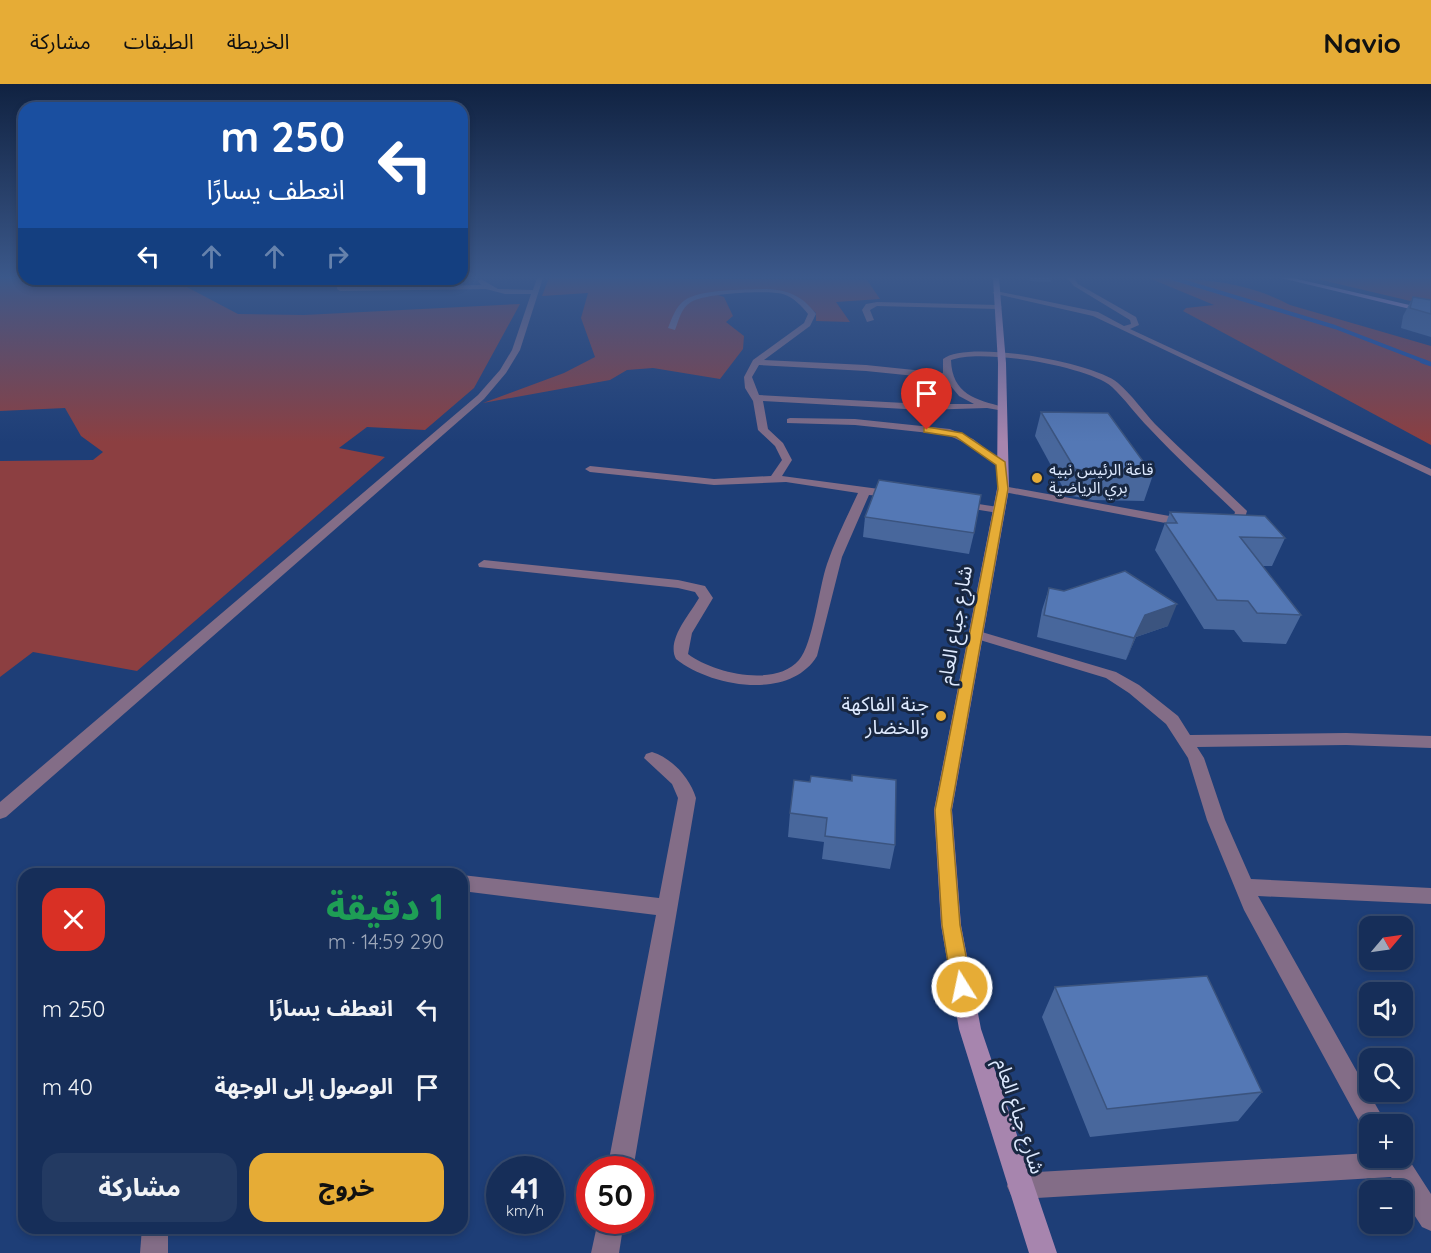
<!DOCTYPE html>
<html lang="ar">
<meta charset="utf-8">
<style>
:root{--surface:#162e59;--page:#233a62;--text:#f1f3f6;--muted:#9ea8ba;--line:#354a6f;--accent:#e6ac36}
body{margin:0;font-family:Quicksand,"Noto Sans Arabic",sans-serif;background:var(--page);color:var(--text);direction:rtl;height:100vh;display:flex;flex-direction:column;font-size:22px;white-space:nowrap}
*{box-sizing:border-box;margin:0}
p{font-size:20px;color:var(--muted)}
.icon{flex:none;width:33px;height:33px;fill:none;stroke:currentColor;stroke-width:2;stroke-linecap:round;stroke-linejoin:round}
.map{position:relative;flex:1;overflow:hidden;direction:ltr}
.side{position:absolute;left:18px;top:784px;width:450px;height:366px;display:flex;flex-direction:column;background:var(--surface);border-radius:18px;box-shadow:0 3px 9px #0003,0 0 0 2px var(--line);direction:rtl}
.side>*{flex:none}
.banner{position:absolute;left:18px;top:18px;width:450px;height:183px;border-radius:18px;box-shadow:0 3px 9px #0003,0 0 0 2px var(--line);direction:rtl;background:#1a4fa0;color:#fff;overflow:hidden}
.needle{width:39px;rotate:61deg}
.tools{position:absolute;left:1359px;top:832px;display:grid;gap:12px}
.tools a{display:grid;place-items:center;width:54px;height:54px;border-radius:12px;background:var(--surface);box-shadow:0 3px 9px #0003,0 0 0 2px var(--line);font-size:30px}
.speed{position:absolute;left:486px;top:1072px;display:flex;gap:12px;font-size:30px;font-weight:700;text-align:center}
.speed>*{display:grid;place-content:center;width:78px;height:78px;border-radius:50%;background:var(--surface);box-shadow:0 3px 9px #0003,0 0 0 2px var(--line);line-height:1}
.speed small{font-size:15px;font-weight:400}
.speed .limit{border:9px solid #d22;background:#fff;color:#111}
.pin{position:absolute;display:grid;place-items:center;width:51px;height:51px;color:#fff;margin:-62px -26px;border-radius:50% 50% 50% 0;rotate:-45deg;box-shadow:0 0 6px #0007}
.pin .icon{rotate:45deg}
.me{position:absolute;width:66px;margin:-33px;rotate:350deg;stroke-linejoin:round;filter:drop-shadow(0 0 4px #0008)}
.turn{display:flex;align-items:center;gap:21px;height:126px;padding:0 24px;font-size:27px}
.turn .icon{width:78px;height:78px;stroke-width:2.5}
.turn b{display:block;font-size:42px;line-height:51px}
.lanes{display:flex;align-items:center;height:57px;padding:0 24px;background:#0003;justify-content:center;gap:30px;direction:ltr}
.lanes .off{opacity:.35}
.round{display:grid;place-items:center;flex:none;width:63px;height:63px;border-radius:18px;background:var(--page)}
.summary{display:flex;align-items:center;justify-content:space-between;height:102px;padding:0 24px}
h1{font-size:36px;font-weight:800;line-height:45px;color:#1e9e55}
.action{display:flex;gap:12px;margin-top:auto;padding:12px 24px}
.action a{flex:1;height:69px;border-radius:18px;background:var(--accent);color:#111;font-size:24px;font-weight:800;line-height:69px;text-align:center}
.action a+a{background:var(--page);color:var(--text)}
ul{padding:0;list-style:none}
li{display:flex;align-items:center;gap:18px;height:78px;padding:0 24px}
li div{flex:1}
li b{display:block;font-size:22px}
li em{font-style:normal}
header{display:flex;align-items:center;gap:36px;box-sizing:border-box;height:84px;padding:0 30px;background:var(--accent);color:#111}
header strong{font-size:28px}
nav{display:flex;gap:33px;margin-inline-start:auto;font-size:21px}
.map>svg:first-child{display:block}
.green{fill:#8c3f41}
.lines{fill:none;stroke-linecap:round;stroke-linejoin:round}
.stream-far1{stroke:#1e4fa6;stroke-width:4}
.stream{stroke:#1e4fa6;stroke-width:4.5}
.minor{fill:#836d87;fill-rule:evenodd}
.secondary{fill:#a785ae;fill-rule:evenodd}
.primary{fill:#c397cc;fill-rule:evenodd}
.wall{fill:#48679c}
.shaded-wall{fill:#3b547f}
.building{fill:#5478b5;stroke:#3b547f;stroke-width:1.5}
.route{fill:#e6ac36;stroke:#967023;stroke-width:1.5}
.poi-dot{fill:#e6ac36;stroke:#182741;stroke-width:2}
.labels{text-anchor:middle;stroke-width:6;stroke-linejoin:round;paint-order:stroke}
.far-poi-label{font-size:16px;fill:#dde9fe;stroke:#182741;text-anchor:start}
.street-label{font-size:20px;fill:#dde9fe;stroke:#182741}
.poi-label{font-size:20px;fill:#dde9fe;stroke:#182741;text-anchor:end}
</style>
<header>
<strong>Navio</strong>
<nav><a>الخريطة</a><a>الطبقات</a><a>مشاركة</a></nav>
</header>
<div class="map">
<svg width="1431" height="1169" viewBox="0 0 1431 1169">
<rect width="100%" height="100%" fill="#1e3e77"/>
<g class="green">
<polygon points="0,194 176,195 183,201 238,230 304,231 520,220 474,304 425,346 367,343 339,364 385,373 137,587 33,568 0,593 0,377 93,376 103,368 81,352 65,324 0,327"/>
<path d="M 549,194 L 867,196 L 880,215 L 836,218 L 850,238 L 816,237 L 816,229 C 786,198 754,208 715,210 L 724,213 L 733,232 L 726,238 L 744,252 L 743,265 L 720,295 L 653,284 L 627,286 L 610,296 L 483,319 L 564,289 L 595,273 L 581,234 L 588,209 L 542,212 Z"/>
<path d="M 1149,194 C 1199,194 1245,197 1290,221 L 1431,262 L 1431,361 L 1183,227 L 1186,224 L 1214,221 Z"/>
<polygon points="1313,194 1431,194 1431,221 1423,220"/>
</g>
<g class="lines">
<polyline class="stream-far1" points="1172,194 1335,243 1426,278"/>
<polyline class="stream" points="1422,277 1431,280"/>
<g class="minor">
<polygon points="537,194 543,194 520,266 506,289 484,315 6,733 0,735 0,718 478,311 500,286 512,266 531,210 505,210 486,205 340,207 337,205 337,199 342,195 350,195 343,203 481,201 478,197 481,195 498,205 533,206"/>
<polygon points="1067,194 1074,194 1078,200 1136,233 1139,241 1130,245 1431,385 1431,392 1093,232 992,209 996,207 1098,228 1124,242 1131,240 1130,236 1074,202"/>
<path d="M 763,205 C 786,205 802,211 816,230 L 810,242 L 764,276 L 866,281 L 943,289 L 943,275 C 968,255 1095,279 1118,299 C 1132,311 1143,327 1155,340 C 1184,369 1215,396 1245,425 L 1247,427 L 1244,437 L 1231,444 L 1223,444 L 1223,438 L 1233,435 L 1235,428 C 1206,400 1176,373 1149,344 C 1136,331 1125,315 1112,303 C 1088,282 980,264 951,276 C 952,310 976,316 1004,323 L 1004,327 L 987,324 L 923,326 L 763,317 L 768,345 L 783,359 L 792,376 L 782,392 L 894,407 L 900,410 L 894,413 L 869,411 L 842,473 L 817,572 C 790,617 711,603 676,575 C 666,556 690,530 699,514 L 695,508 L 678,504 L 479,483 L 478,480 L 484,476 L 678,496 L 705,502 L 713,514 L 692,549 L 688,570 C 713,589 775,604 799,576 C 813,560 819,503 827,480 C 835,456 847,433 858,409 L 786,398 L 714,401 L 590,388 L 585,385 L 590,382 L 714,395 L 771,392 L 782,376 L 775,362 L 758,346 L 753,317 L 745,304 L 744,293 L 753,276 L 804,239 L 808,230 C 802,222 793,213 783,210 C 766,206 706,209 691,218 C 681,224 679,236 675,246 L 668,244 C 672,234 676,222 685,216 C 701,205 744,206 763,205 ZM 759,281 L 866,287 L 945,295 L 959,312 L 974,320 L 923,320 L 759,311 L 752,293 Z"/>
<polygon points="877,218 998,221 1002,223 998,225 877,222 870,226 874,236 867,238 862,226 866,220"/>
<polygon points="790,334 855,335 950,345 973,355 1006,380 997,382 965,359 948,351 855,341 787,339 787,335"/>
<polygon points="1003,402 1186,435 1192,439 1186,443 999,407 999,403"/>
<polygon points="959,417 998,423 1004,426 998,429 955,422 953,420"/>
<polygon points="975,546 1116,588 1139,601 1178,632 1190,651 1346,649 1431,652 1431,664 1346,661 1197,663 1204,674 1225,736 1251,795 1431,804 1431,820 1258,812 1387,1041 1370,1041 1370,1051 1366,1050 1244,826 1207,736 1188,674 1166,640 1129,609 1106,594 970,553 968,550 970,547"/>
<path d="M 652,668 C 672,674 690,694 696,714 L 633,1086 L 607,1086 L 656,831 L 462,807 L 462,791 L 659,814 L 678,714 L 672,700 L 644,674 L 646,670 Z"/>
<polygon points="1402,1065 1431,1110 1431,1147 1422,1143 1402,1112 1402,1107 1400,1107 1391,1093 1020,1115 1011,1111 1007,1102 1011,1093 1020,1089 1370,1069 1370,1074 1402,1074"/>
<polygon points="598,1137 624,1137 619,1169 591,1169"/>
<polygon points="142,1144 168,1144 168,1169 140,1169"/>
</g>
<polygon class="secondary" points="993,194 999,194 1006,279 1009,405 952,726 961,841 981,945 1057,1169 1029,1169 959,945 941,841 934,726 997,405 998,279"/>
<polygon class="primary" points="1281,194 1293,194 1431,226 1431,230"/>
</g>
<g class="wall">
<polygon points="1029,194 1052,194 1051,198 1030,197"/>
<polygon points="1413,213 1431,216 1431,253 1401,244 1403,232"/>
<polygon points="1041,328 1153,391 1144,417 1093,416 1067,411 1035,352"/>
<polygon points="1170,428 1285,454 1272,482 1262,482 1301,531 1286,560 1243,558 1234,546 1204,545 1155,466 1165,439 1166,439"/>
<polygon points="865,433 974,449 969,470 863,453"/>
<polygon points="1049,504 1168,542 1136,553 1126,576 1037,553 1042,526"/>
<polygon points="852,691 895,761 890,785 822,775 824,758 788,753 790,729 810,698 851,697"/>
<polygon points="1055,903 1262,1008 1238,1037 1090,1053 1042,933"/>
</g>
<polygon class="shaded-wall" points="1177,520 1168,542 1136,553 1126,576 1134,554 1145,531"/>
<g class="building">
<polygon points="1413,213 1431,216 1431,230 1410,224"/>
<polygon points="1041,328 1108,329 1153,391 1101,389 1075,385"/>
<polygon points="879,396 981,411 974,449 865,433"/>
<polygon points="1170,428 1265,432 1285,454 1240,453 1301,531 1257,529 1248,517 1217,516 1165,439 1177,439"/>
<polygon points="1125,487 1177,520 1145,531 1134,554 1044,531 1049,504 1064,507"/>
<polygon points="852,691 896,696 895,761 825,752 827,734 790,729 794,696 810,698 811,692 852,697"/>
<polygon points="1207,892 1262,1008 1107,1025 1055,903"/>
</g>
<linearGradient id="sky" x2="0" y2="1"><stop stop-color="#102241"/><stop offset="0.54" stop-color="#3b588a"/><stop offset="1" stop-color="#3b588a" stop-opacity="0"/></linearGradient>
<rect width="1431" height="358" fill="url(#sky)"/>
<polygon class="route" points="927,343 962,349 1005,378 1008,405 951,726 960,841 972,903 969,910 962,912 955,910 952,903 942,841 935,726 998,405 996,381 956,353 924,348 924,344"/>
<g class="poi-dot">
<circle cx="1037" cy="394" r="6"/>
<circle cx="941" cy="632" r="6"/>
</g>
<g class="labels">
<g class="far-poi-label">
<text x="1049" y="391">قاعة الرئيس نبيه<tspan x="1049" dy="18">بري الرياضية</tspan></text>
</g>
<g class="street-label">
<text transform="translate(955 541) rotate(-80)" y="7">شارع جباع العام</text>
<text transform="translate(1020 1032) rotate(72)" y="7">شارع جباع العام</text>
</g>
<g class="poi-label">
<text x="929" y="627">جنة الفاكهة<tspan x="929" dy="23">والخضار</tspan></text>
</g>
</g>
</svg>
<div class="tools">
<a><svg class="needle" viewBox="-14 -14 28 28"><path d="M0-13l5 13h-10z" fill="#e53935"/><path d="M0 13l5-13h-10z" fill="#9ea8ba"/></svg></a>
<a><svg class="icon" aria-label="sound" viewBox="0 0 24 24"><path d="M4 9h4l5-4v14l-5-4H4zM17 9q2 3 0 6"/></svg></a>
<a><svg class="icon" aria-label="search" viewBox="0 0 24 24"><circle cx="10" cy="10" r="6"/><path d="M15 15l6 6"/></svg></a>
<a>+</a>
<a>−</a>
</div>
<div class="speed"><div>41<small>km/h</small></div><div class="limit">50</div></div>
<div class="pin" style="left:927px;top:346px;background:#d93025"><svg class="icon" aria-label="arrive" viewBox="0 0 24 24"><path d="M6 21V4h12l-3 4 3 4H6"/></svg></div>
<svg class="me" style="left:962px;top:903px" viewBox="-20 -20 40 40"><circle r="17" fill="#e6ac36" stroke="#fff" stroke-width="3"/><path d="M0-11L8 9 0 5-8 9z" fill="#fff"/></svg>
<div class="banner">
<div class="turn"><svg class="icon" aria-label="left" viewBox="0 0 24 24"><path d="M17 20v-9H6M10 6l-5 5 5 5"/></svg><div><b>250 m</b>انعطف يسارًا</div></div>
<div class="lanes"><svg class="icon" aria-label="left" viewBox="0 0 24 24"><path d="M17 20v-9H6M10 6l-5 5 5 5"/></svg><svg class="icon off" aria-label="ahead" viewBox="0 0 24 24"><path d="M12 20V5M6 11l6-6 6 6"/></svg><svg class="icon off" aria-label="ahead" viewBox="0 0 24 24"><path d="M12 20V5M6 11l6-6 6 6"/></svg><svg class="icon off" aria-label="right" viewBox="0 0 24 24"><path d="M7 20v-9h11M14 6l5 5-5 5"/></svg></div>
</div>
<section class="side">
<div class="summary"><div><h1>1 دقيقة</h1><p>290 m · 14:59</p></div><a class="round" style="background:#d93025;color:#fff"><svg class="icon" aria-label="close" viewBox="0 0 24 24"><path d="M6 6l12 12M18 6L6 18"/></svg></a></div>
<ul>
<li><svg class="icon" aria-label="left" viewBox="0 0 24 24"><path d="M17 20v-9H6M10 6l-5 5 5 5"/></svg><div><b>انعطف يسارًا</b></div><em>250 m</em></li>
<li><svg class="icon" aria-label="arrive" viewBox="0 0 24 24"><path d="M6 21V4h12l-3 4 3 4H6"/></svg><div><b>الوصول إلى الوجهة</b></div><em>40 m</em></li>
</ul>
<div class="action"><a>خروج</a><a>مشاركة</a></div>
</section>
</div>
